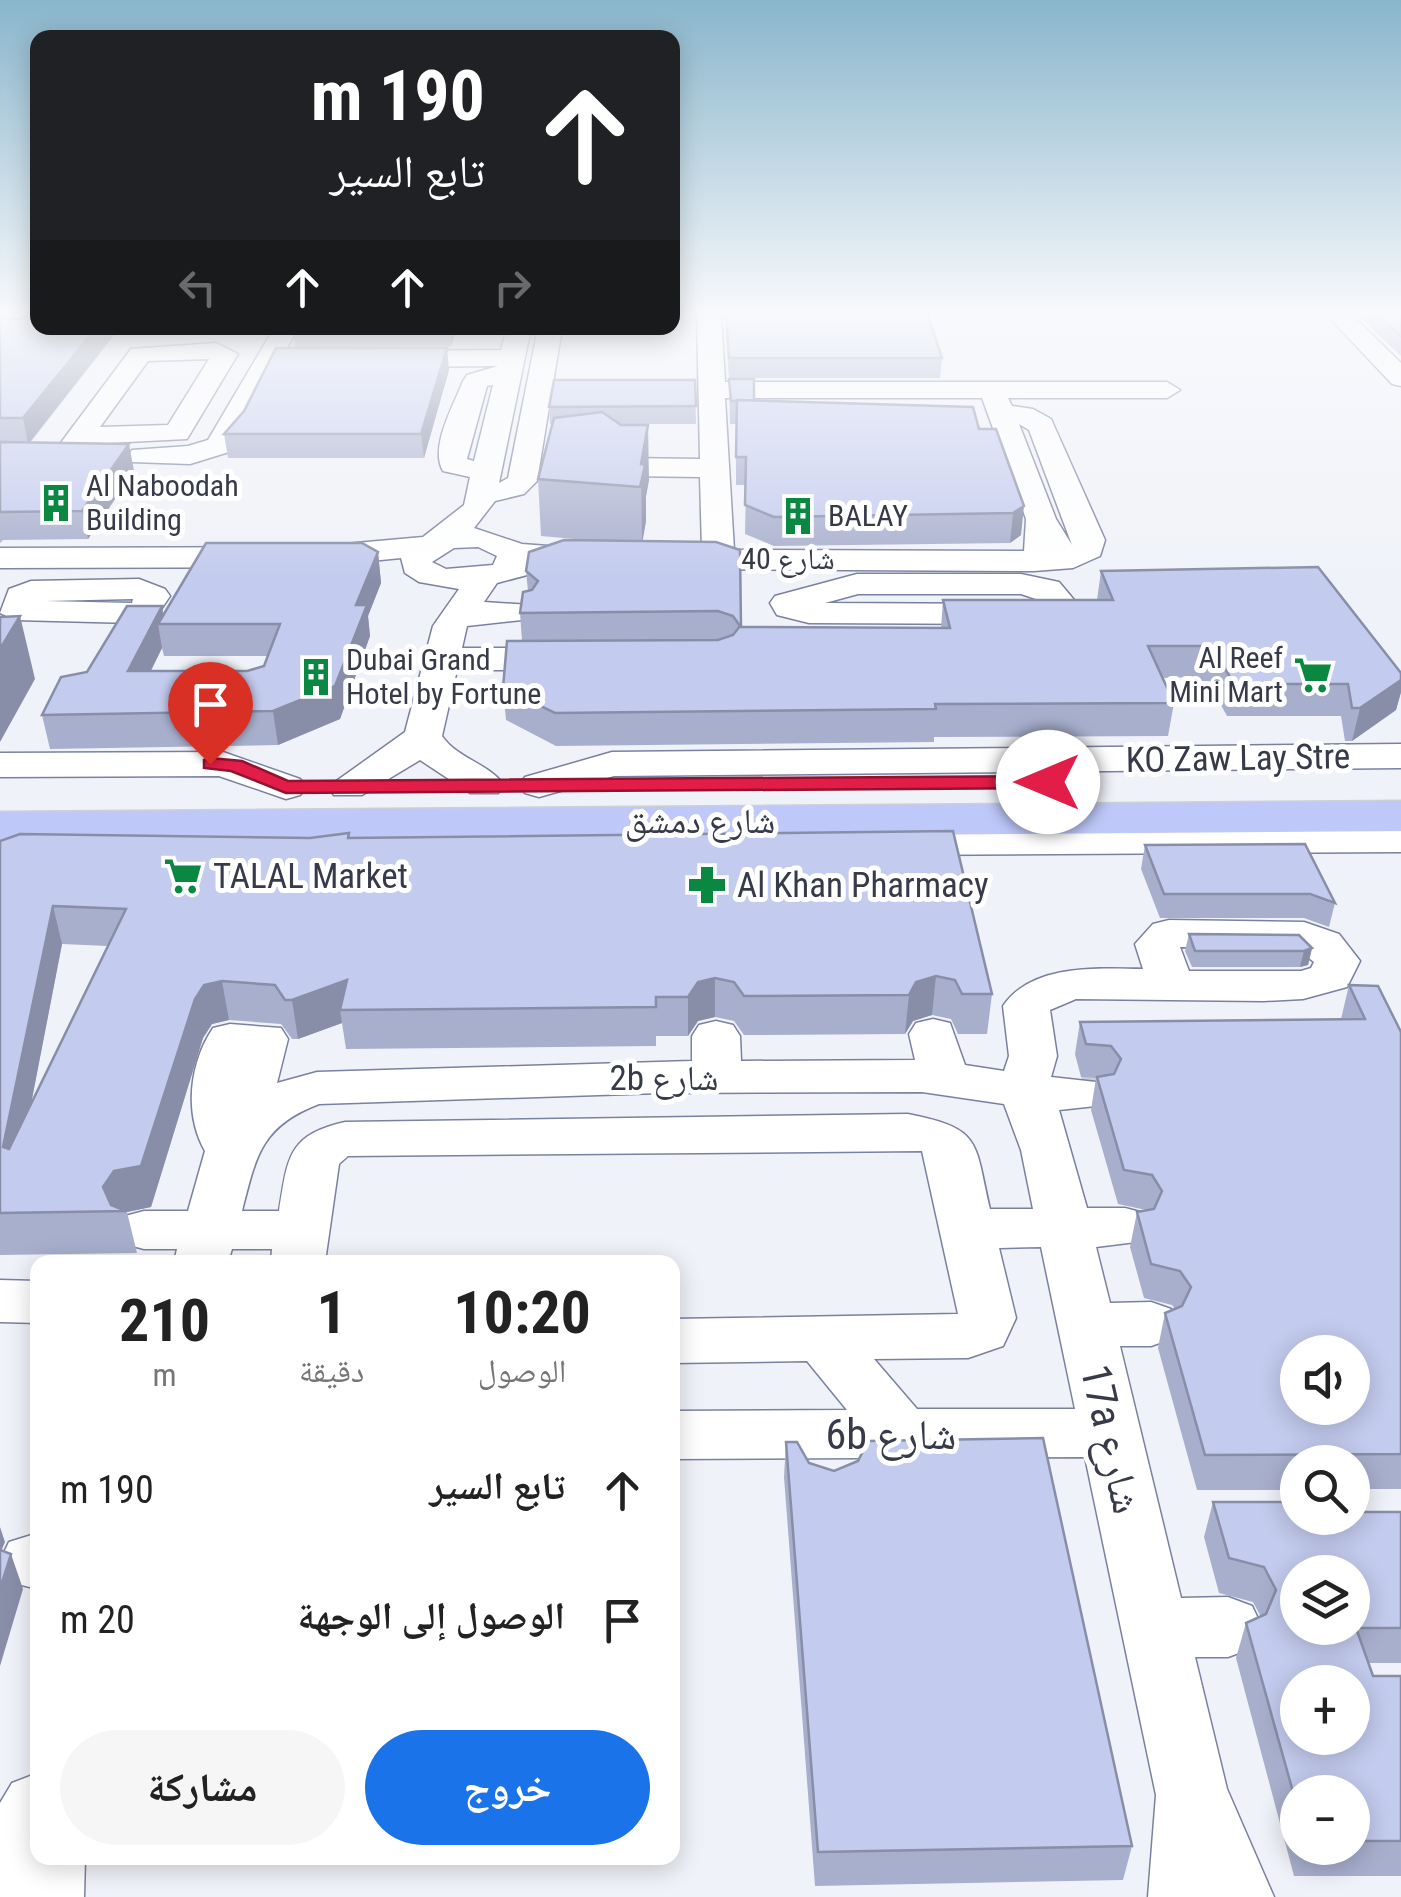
<!DOCTYPE html>
<html lang="ar">
<meta charset="utf-8">
<style>
:root{--surface:#fff;--page:#f6f6f6;--text:#222;--muted:#767676;--accent:#1a73e8}
body{margin:0;font-family:"Roboto Condensed","Noto Naskh Arabic",sans-serif;background:var(--page);color:var(--text);direction:rtl;height:100vh;display:flex;flex-direction:column;font-size:38px;white-space:nowrap}
*{box-sizing:border-box;margin:0}
p{font-size:32px;color:var(--muted)}
.icon{flex:none;width:55px;height:55px;fill:none;stroke:currentColor;stroke-width:2;stroke-linecap:round;stroke-linejoin:round}
.map{position:relative;flex:1;overflow:hidden;direction:ltr}
.drawer{position:absolute;left:30px;top:1255px;width:650px;height:610px;display:flex;flex-direction:column;background:var(--surface);border-radius:20px;box-shadow:0 5px 25px #0003;direction:rtl}
.drawer>*{flex:none}
.hud{position:absolute;left:30px;top:30px;width:650px;height:305px;border-radius:20px;box-shadow:0 5px 25px #0003;direction:rtl;background:#202124;color:#fff;overflow:hidden}
.controls{position:absolute;left:1280px;top:1335px;display:grid;gap:20px}
.controls a{display:grid;place-items:center;width:90px;height:90px;border-radius:50%;background:var(--surface);box-shadow:0 5px 25px #0003;font-size:50px}
.pin{position:absolute;display:grid;place-items:center;width:85px;height:85px;color:#fff;margin:-102px -42px;border-radius:50% 50% 50% 0;rotate:-45deg;box-shadow:0 0 10px #0007}
.pin .icon{rotate:45deg}
.me{position:absolute;width:110px;margin:-55px;rotate:270deg;stroke-linejoin:round;filter:drop-shadow(0 0 8px #0008)}
.turn{display:flex;align-items:center;gap:35px;height:210px;padding:0 30px;font-size:45px}
.turn .icon{width:130px;height:130px;stroke-width:2.5}
.turn b{display:block;font-size:70px;line-height:85px}
.lanes{display:flex;align-items:center;height:95px;padding:0 30px;background:#0003;justify-content:center;gap:50px;direction:ltr}
.lanes .off{opacity:.35}
.eta{display:flex;justify-content:space-evenly;align-items:center;height:170px;text-align:center}
.eta b{font-size:60px;font-weight:700;line-height:70px}
.cta{display:flex;gap:20px;margin-top:auto;padding:20px 30px}
.cta a{flex:1;height:115px;border-radius:60px;background:var(--accent);color:#fff;font-size:40px;font-weight:700;line-height:115px;text-align:center}
.cta a+a{background:var(--page);color:var(--text)}
ul{padding:0;list-style:none}
li{display:flex;align-items:center;gap:30px;height:130px;padding:0 30px}
li div{flex:1}
li b{display:block;font-size:38px}
li em{font-style:normal}
.map>svg:first-child{display:block}
.lines{fill:none;stroke-linecap:round;stroke-linejoin:round}
.minor-tunnel{stroke:#cbcdd6;stroke-width:54;stroke-dasharray:54 28;stroke-linecap:butt}
.minor-casing{stroke:#7981a1;stroke-width:3}
.major-casing{stroke:#cfd0d3;stroke-width:3}
.minor{fill:#fff;fill-rule:evenodd}
.major{fill:#bec8f9;fill-rule:evenodd}
.wall{fill:#a8afcd;fill-rule:evenodd}
.shaded-wall{fill:#888ea7}
.building{fill:#c3cbee;stroke:#888ea7;stroke-width:2.5;fill-rule:evenodd}
.route{fill:#e11d48;stroke:#92132f;stroke-width:2.5}
.labels{text-anchor:middle;stroke-width:10;stroke-linejoin:round;paint-order:stroke}
.far-poi-label{font-size:30px;fill:#373b49;stroke:#fff;text-anchor:start}
.far-street-label{font-size:30px;fill:#373b49;stroke:#fff}
.street-label{font-size:35px;fill:#373b49;stroke:#fff}
.poi-label{font-size:35px;fill:#373b49;stroke:#fff;text-anchor:start}
.near-street-label{font-size:42px;fill:#373b49;stroke:#fff}
</style>
<div class="map">
<svg width="1401" height="1897" viewBox="0 0 1401 1897">
<rect width="100%" height="100%" fill="#f0f2f9"/>
<g class="lines">
<polyline class="minor-tunnel" points="1082,1081 1109,1079"/>
<g class="minor-casing">
<g id="minor">
<path d="M 697,315 L 721,315 L 725,382 L 1167,382 L 1180,390 L 1167,398 L 1008,398 L 1012,406 L 1033,409 L 1051,419 L 1105,540 L 1100,556 L 1073,568 L 1034,571 L 677,569 L 666,566 L 661,559 L 666,552 L 702,550 L 700,477 L 624,476 L 609,467 L 624,458 L 700,459 ZM 725,398 L 982,398 L 1026,519 L 1024,551 L 734,550 ZM 1019,424 L 1029,430 L 1072,545 L 1056,519 Z"/>
<polygon points="1327,315 1352,315 1401,363 1401,386 1392,384"/>
<polygon points="274,328 298,328 229,452 190,464 132,462 128,456 132,450 188,446 208,440"/>
<path d="M 507,328 L 531,328 L 499,483 L 508,478 L 538,328 L 562,328 L 537,481 L 524,494 L 495,501 L 474,528 L 522,544 L 588,549 L 604,559 L 588,569 L 561,566 L 497,583 L 484,602 L 531,605 L 536,612 L 531,619 L 467,626 L 462,648 L 568,648 L 581,651 L 586,659 L 581,667 L 568,670 L 457,670 L 442,736 C 458,759 488,763 504,785 L 498,793 L 470,793 L 420,760 L 362,795 L 334,795 L 328,787 L 405,732 L 433,626 L 459,589 L 419,582 L 405,573 L 401,558 L 311,567 L 0,568 L 0,548 L 311,547 L 423,537 L 464,505 L 470,477 L 443,471 C 429,447 454,405 463,381 L 467,375 L 498,366 L 388,367 L 375,359 L 388,351 L 501,350 ZM 493,385 L 474,461 L 467,459 L 487,386 ZM 478,547 L 497,556 L 493,565 L 446,569 L 432,562 L 454,548 Z"/>
<path d="M 216,343 L 238,354 L 187,439 L 88,444 L 75,462 L 55,462 L 51,456 L 131,349 ZM 209,359 L 168,425 L 100,427 L 148,361 Z"/>
<path d="M 857,574 L 1021,574 L 1059,582 L 1075,601 L 1058,619 L 1033,624 L 809,623 L 777,615 L 770,603 L 775,596 ZM 858,594 L 1021,594 L 1039,600 L 1033,604 L 825,603 Z"/>
<path d="M 139,579 L 165,589 L 170,596 L 156,617 L 133,623 L 15,620 L 0,613 L 9,589 L 31,581 ZM 133,599 L 132,603 L 46,601 Z"/>
<polygon points="1401,744 1401,768 614,776 539,797 525,793 519,785 525,777 612,752"/>
<polygon points="223,752 300,779 306,787 300,795 286,799 219,776 0,777 0,753"/>
<polygon points="1401,828 1401,852 895,855 880,852 874,843 880,834 895,831"/>
<path d="M 1169,920 L 1304,922 L 1339,934 L 1360,961 L 1347,987 L 1303,999 L 1264,1001 L 1076,999 L 1050,1010 L 1057,1056 L 1051,1077 L 1105,1083 L 1112,1094 L 1105,1105 L 1059,1110 L 1087,1208 L 1125,1208 L 1144,1213 L 1152,1227 L 1144,1241 L 1096,1247 L 1110,1303 L 1151,1302 L 1171,1309 L 1180,1324 L 1171,1339 L 1151,1346 L 1120,1346 L 1181,1598 L 1228,1597 L 1252,1606 L 1262,1627 L 1252,1648 L 1228,1657 L 1195,1657 L 1227,1789 L 1274,1897 L 1148,1897 L 1156,1795 L 1085,1457 L 672,1459 L 672,1411 L 847,1410 L 807,1361 L 672,1363 L 672,1319 L 958,1314 L 922,1151 L 348,1156 L 339,1164 L 325,1262 L 271,1262 L 272,1249 L 232,1249 L 228,1262 L 174,1262 L 177,1249 L 144,1249 L 125,1244 L 117,1230 L 125,1216 L 144,1211 L 188,1211 L 205,1151 C 184,1114 189,1064 213,1028 L 230,1024 L 281,1028 L 288,1039 L 277,1083 L 317,1072 L 692,1061 L 692,1036 L 699,1025 L 716,1021 L 733,1025 L 740,1036 L 741,1061 L 915,1060 L 909,1034 L 916,1023 L 933,1019 L 950,1023 L 965,1065 L 1004,1071 L 1009,1056 L 1003,1006 C 1031,964 1097,968 1143,969 L 1135,944 L 1153,924 ZM 1180,947 L 1296,948 L 1314,962 L 1311,968 L 1301,971 L 1189,971 ZM 922,1092 L 1004,1104 L 1021,1150 L 1033,1209 L 990,1209 C 974,1141 983,1129 908,1114 L 345,1122 C 287,1135 288,1158 279,1211 L 242,1211 C 256,1156 261,1126 319,1104 L 660,1093 ZM 1041,1247 L 1075,1409 L 917,1409 L 874,1359 L 968,1358 L 1003,1346 L 1016,1318 L 999,1248 Z"/>
<polygon points="0,1280 38,1281 38,1323 0,1322"/>
<polygon points="38,1533 38,1589 9,1582 0,1561 9,1542"/>
<polygon points="38,1773 38,1858 85,1858 84,1897 0,1897 0,1803 12,1783"/>
</g>
</g>
<g class="major-casing">
<polygon id="major" points="1401,801 1401,831 0,842 0,812"/>
</g>
<use href="#minor" class="minor"/>
<use href="#major" class="major"/>
</g>
<g class="wall">
<polygon points="23,315 38,315 38,328 236,328 235,330 118,330 30,443 134,471 88,539 3,540 0,543 0,318 20,319 23,317"/>
<polygon points="725,315 928,315 942,358 940,378 729,378"/>
<polygon points="1362,315 1401,315 1401,356 1361,318"/>
<polygon points="457,328 451,346 295,347 293,331"/>
<polygon points="449,370 424,458 228,458 224,434"/>
<polygon points="729,379 754,400 979,429 1021,535 1010,543 774,546 745,534 746,485 736,485 736,424 730,424"/>
<polygon points="695,380 696,424 620,424 649,480 646,496 646,521 642,541 716,542 741,627 941,628 943,600 1097,600 1101,571 1401,673 1401,692 1396,710 1352,741 1345,741 1341,716 1227,716 1211,687 1202,686 1198,677 1162,678 1174,703 1168,736 934,737 934,742 556,746 506,720 503,688 522,641 520,613 528,591 526,571 598,541 541,536 538,479 552,424 550,424 549,407"/>
<path d="M 378,552 L 381,583 L 368,616 L 370,636 L 340,719 L 278,745 L 50,749 L 42,715 L 164,614 ZM 162,648 L 164,656 L 268,656 L 264,666 L 247,671 L 151,671 Z"/>
<path d="M 953,831 L 992,994 L 987,1034 L 958,1034 L 951,1019 L 932,1015 L 913,1021 L 905,1034 L 744,1035 L 734,1021 L 715,1017 L 698,1021 L 688,1036 L 656,1036 L 656,1046 L 346,1049 L 342,1023 L 298,1039 L 292,1039 L 281,1024 L 229,1020 L 212,1024 L 203,1038 L 151,1207 L 127,1212 L 137,1253 L 0,1255 L 0,841 ZM 62,944 L 108,946 L 31,1103 Z"/>
<polygon points="1145,845 1335,903 1329,927 1304,918 1160,918 1141,869"/>
<polygon points="1189,934 1312,948 1308,965 1300,967 1192,967 1185,951"/>
<polygon points="1349,985 1401,1032 1401,1489 1352,1489 1352,1462 1298,1462 1298,1490 1197,1490 1158,1348 1165,1313 1175,1309 1172,1305 1144,1298 1130,1247 1137,1212 1146,1210 1118,1204 1091,1110 1096,1078 1081,1077 1075,1054 1080,1022 1341,1019"/>
<polygon points="786,1442 809,1463 1132,1846 1123,1880 815,1886 784,1477"/>
<path d="M 1213,1502 L 1298,1518 L 1401,1512 L 1401,1663 L 1369,1663 L 1373,1676 L 1401,1676 L 1401,1876 L 1294,1876 L 1236,1658 L 1246,1623 L 1261,1617 L 1253,1602 L 1219,1593 L 1204,1537 ZM 1298,1792 L 1352,1792 L 1352,1848 L 1298,1848 Z"/>
</g>
<g class="shaded-wall">
<polygon points="96,328 117,328 118,330 28,444 23,418"/>
<polygon points="451,328 457,328 451,346 450,331"/>
<polygon points="447,348 449,370 424,458 421,434"/>
<polygon points="648,425 649,480 646,496 646,521 642,544 641,464"/>
<polygon points="129,444 134,471 88,539 82,511"/>
<polygon points="1024,506 1021,535 1010,543 1013,513"/>
<polygon points="378,552 381,583 368,616 370,636 340,719 278,745 273,711 356,605"/>
<polygon points="162,606 165,624 158,624 162,648 134,704 128,671"/>
<polygon points="20,616 35,679 0,742 0,649"/>
<polygon points="1401,680 1401,692 1396,710 1352,741 1360,708"/>
<polygon points="53,906 62,944 15,1187 3,1147"/>
<polygon points="1312,948 1308,965 1300,967 1304,951"/>
<polygon points="936,976 932,1015 913,1021 905,1034 909,995 916,982"/>
<polygon points="715,978 715,1017 698,1021 688,1036 688,997 698,982"/>
<polygon points="347,980 340,1010 342,1023 298,1039 292,1000"/>
<polygon points="222,981 229,1020 212,1024 203,1038 151,1207 127,1212 110,1212 103,1187 195,999 204,985"/>
<polygon points="0,1527 5,1542 0,1554"/>
<polygon points="11,1554 23,1589 0,1666 0,1589"/>
</g>
<g class="building">
<polygon points="28,315 38,315 38,328 96,328 23,418 0,418 0,318 20,319"/>
<polygon points="726,315 928,315 942,358 729,358"/>
<polygon points="1378,315 1401,315 1401,336"/>
<polygon points="294,328 451,328 450,331 293,331"/>
<polygon points="276,348 447,348 421,434 224,434 244,411"/>
<polygon points="729,379 754,379 754,400 731,401"/>
<polygon points="554,380 695,380 696,406 549,407"/>
<polygon points="737,400 973,407 979,429 996,429 1024,506 1013,513 774,517 745,505 746,457 736,457"/>
<polygon points="602,412 621,425 648,425 641,464 645,465 640,487 538,479 554,418"/>
<polygon points="0,442 129,444 82,511 0,512"/>
<polygon points="564,540 716,542 740,550 741,627 950,628 943,600 1113,600 1101,571 1318,567 1401,673 1401,680 1360,708 1352,708 1348,684 1234,684 1217,655 1208,654 1204,646 1148,646 1174,703 935,704 936,709 555,713 503,688 507,641 718,640 733,635 740,626 733,616 718,611 520,613 523,592 532,590 538,581 526,571 529,552"/>
<polygon points="206,543 362,543 378,552 356,605 367,605 335,686 273,711 42,715 61,677 87,672 127,606 162,606 128,671 247,671 264,666 280,624 158,624"/>
<polygon points="20,616 0,649 0,617"/>
<path d="M 953,831 L 992,994 L 962,994 L 955,980 L 936,976 L 916,982 L 909,995 L 744,996 L 734,982 L 715,978 L 698,982 L 688,997 L 656,997 L 656,1007 L 340,1010 L 347,980 L 292,1000 L 285,1000 L 275,985 L 222,981 L 204,985 L 195,999 L 141,1166 L 114,1171 L 103,1187 L 111,1205 L 126,1211 L 0,1213 L 0,841 L 20,834 L 310,838 L 349,833 L 348,838 ZM 53,906 L 126,909 L 9,1149 L 3,1147 Z"/>
<polygon points="1305,844 1335,903 1310,894 1164,894 1145,845"/>
<polygon points="1189,934 1299,935 1312,948 1304,951 1195,951"/>
<path d="M 1349,985 L 1378,986 L 1401,1032 L 1401,1454 L 1205,1455 L 1165,1313 L 1182,1306 L 1191,1287 L 1180,1271 L 1151,1264 L 1137,1212 L 1154,1209 L 1162,1191 L 1152,1175 L 1124,1170 L 1097,1077 L 1114,1074 L 1121,1059 L 1111,1046 L 1086,1044 L 1080,1022 L 1365,1019 ZM 1298,1352 L 1352,1352 L 1352,1408 L 1298,1408 Z"/>
<polygon points="1043,1438 1132,1846 818,1852 786,1442 797,1442 809,1463 834,1471 858,1461 868,1441"/>
<path d="M 1213,1502 L 1298,1502 L 1298,1518 L 1352,1518 L 1352,1512 L 1401,1512 L 1401,1628 L 1356,1628 L 1373,1676 L 1401,1676 L 1401,1841 L 1352,1841 L 1352,1792 L 1298,1792 L 1298,1810 L 1246,1623 L 1266,1614 L 1276,1590 L 1264,1567 L 1229,1558 ZM 1298,1572 L 1352,1572 L 1352,1628 L 1298,1628 ZM 1298,1682 L 1352,1682 L 1352,1738 L 1298,1738 Z"/>
<polygon points="0,1550 11,1554 0,1589"/>
</g>
<linearGradient id="sky" x2="0" y2="1"><stop stop-color="#89b5cb"/><stop offset="0.54" stop-color="#f8f9fc"/><stop offset="1" stop-color="#f8f9fc" stop-opacity="0"/></linearGradient>
<rect width="1401" height="580" fill="url(#sky)"/>
<polygon class="route" points="210,758 242,761 288,781 1048,776 1058,782 1048,788 286,793 231,771 204,768 204,760"/>
<defs>
<g id="building-bare" transform="scale(3)"><path d="M-4-6H4V6H1V3H-1V6H-4ZM-2.5-4.3h1.7v1.8h-1.7ZM.8-4.3h1.7v1.8H.8ZM-2.5-1h1.7V.8h-1.7ZM.8-1h1.7V.8H.8Z" fill="#0a8741" stroke="#fff" stroke-width="2.5" paint-order="stroke"/></g>
<g id="supermarket-bare" transform="scale(3)"><path d="M-6-5.5h2.5l.6 2H6L4.5 2H-2.5L-4.4-4H-6ZM-1.5 3.2a1.3 1.3 0 1 0 .1 0ZM3 3.2a1.3 1.3 0 1 0 .1 0Z" fill="#0a8741" stroke="#fff" stroke-width="2.5" paint-order="stroke"/></g>
<g id="pharmacy-bare" transform="scale(3)"><path d="M-2-6h4v4h4v4h-4v4h-4v-4h-4v-4h4Z" fill="#0a8741" stroke="#fff" stroke-width="2.5" paint-order="stroke"/></g>
</defs>
<g fill-rule="evenodd">
<use href="#building-bare" x="56" y="503"/>
<use href="#building-bare" x="798" y="516"/>
<use href="#supermarket-bare" x="1313" y="675"/>
<use href="#building-bare" x="316" y="677"/>
<use href="#supermarket-bare" x="183" y="876"/>
<use href="#pharmacy-bare" x="707" y="885"/>
</g>
<g class="labels">
<g class="far-poi-label">
<text x="86" y="496">Al Naboodah<tspan x="86" dy="34">Building</tspan></text>
<text x="828" y="526">BALAY</text>
<text x="1283" y="668" text-anchor="end">Al Reef<tspan x="1283" dy="34">Mini Mart</tspan></text>
<text x="346" y="670">Dubai Grand<tspan x="346" dy="34">Hotel by Fortune</tspan></text>
</g>
<g class="far-street-label">
<text x="788" y="569">شارع 40</text>
</g>
<g class="street-label">
<text transform="translate(1238 758) rotate(-1)" y="12">KO Zaw Lay Stre</text>
<text x="700" y="833">شارع دمشق</text>
<text x="664" y="1090">2b شارع</text>
</g>
<g class="poi-label">
<text x="213" y="888">TALAL Market</text>
<text x="737" y="897">Al Khan Pharmacy</text>
</g>
<g class="near-street-label">
<text x="891" y="1449">6b شارع</text>
<text transform="translate(1112 1439) rotate(77)" y="15">17a شارع</text>
</g>
</g>
</svg>
<div class="controls">
<a><svg class="icon" aria-label="sound" viewBox="0 0 24 24"><path d="M4 9h4l5-4v14l-5-4H4zM17 9q2 3 0 6"/></svg></a>
<a><svg class="icon" aria-label="search" viewBox="0 0 24 24"><circle cx="10" cy="10" r="6"/><path d="M15 15l6 6"/></svg></a>
<a><svg class="icon" aria-label="layers" viewBox="0 0 24 24"><path d="M12 4l9 5-9 5-9-5zM3 14l9 5 9-5"/></svg></a>
<a>+</a>
<a>−</a>
</div>
<div class="pin" style="left:210px;top:764px;background:#d93025"><svg class="icon" aria-label="arrive" viewBox="0 0 24 24"><path d="M6 21V4h12l-3 4 3 4H6"/></svg></div>
<svg class="me" style="left:1048px;top:782px" viewBox="-20 -20 40 40"><circle r="19" fill="#fff"/><path d="M0-13L10 11 0 6-10 11z" fill="#e11d48"/></svg>
<div class="hud">
<div class="turn"><svg class="icon" aria-label="ahead" viewBox="0 0 24 24"><path d="M12 20V5M6 11l6-6 6 6"/></svg><div><b>190 m</b>تابع السير</div></div>
<div class="lanes"><svg class="icon off" aria-label="left" viewBox="0 0 24 24"><path d="M17 20v-9H6M10 6l-5 5 5 5"/></svg><svg class="icon" aria-label="ahead" viewBox="0 0 24 24"><path d="M12 20V5M6 11l6-6 6 6"/></svg><svg class="icon" aria-label="ahead" viewBox="0 0 24 24"><path d="M12 20V5M6 11l6-6 6 6"/></svg><svg class="icon off" aria-label="right" viewBox="0 0 24 24"><path d="M7 20v-9h11M14 6l5 5-5 5"/></svg></div>
</div>
<section class="drawer">
<div class="eta">
<div><b>10:20</b><p>الوصول</p></div>
<div><b>1</b><p>دقيقة</p></div>
<div><b>210</b><p>m</p></div>
</div>
<ul>
<li><svg class="icon" aria-label="ahead" viewBox="0 0 24 24"><path d="M12 20V5M6 11l6-6 6 6"/></svg><div><b>تابع السير</b></div><em>190 m</em></li>
<li><svg class="icon" aria-label="arrive" viewBox="0 0 24 24"><path d="M6 21V4h12l-3 4 3 4H6"/></svg><div><b>الوصول إلى الوجهة</b></div><em>20 m</em></li>
</ul>
<div class="cta"><a>خروج</a><a>مشاركة</a></div>
</section>
</div>
